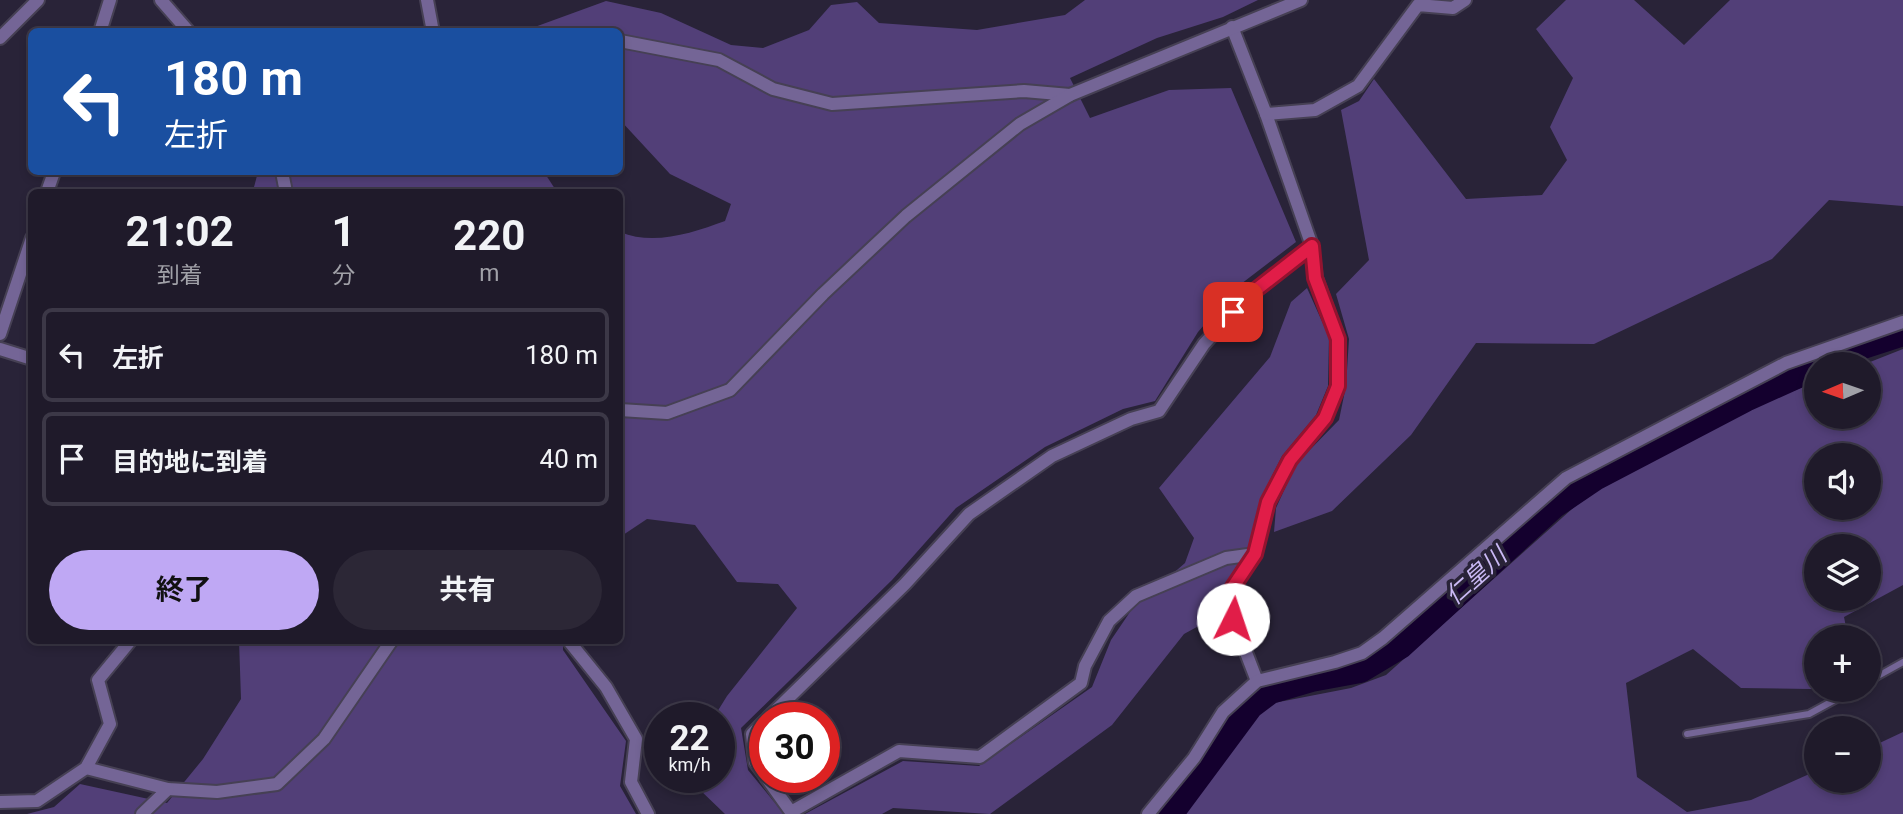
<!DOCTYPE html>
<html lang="ja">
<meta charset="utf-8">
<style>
:root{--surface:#1f1a2a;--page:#2c2736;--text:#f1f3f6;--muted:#a1a1a8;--line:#3c3847;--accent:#bfa8f4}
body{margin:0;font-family:Roboto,"Noto Sans JP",sans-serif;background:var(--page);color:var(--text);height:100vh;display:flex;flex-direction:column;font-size:26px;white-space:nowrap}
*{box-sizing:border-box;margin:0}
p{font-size:23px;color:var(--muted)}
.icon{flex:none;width:38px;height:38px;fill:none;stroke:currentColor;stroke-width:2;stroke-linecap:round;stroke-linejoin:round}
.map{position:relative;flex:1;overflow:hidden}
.drawer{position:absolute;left:28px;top:189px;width:595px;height:455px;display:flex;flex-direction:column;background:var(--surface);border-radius:10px;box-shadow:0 4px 10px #0003,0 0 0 2px var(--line)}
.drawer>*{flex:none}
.banner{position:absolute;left:28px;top:28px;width:595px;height:147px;border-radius:10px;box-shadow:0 4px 10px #0003,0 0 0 2px var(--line);background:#1a4fa0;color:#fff;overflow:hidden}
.needle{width:46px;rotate:268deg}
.controls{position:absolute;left:1804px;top:352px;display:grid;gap:14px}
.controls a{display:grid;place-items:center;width:77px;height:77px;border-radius:50%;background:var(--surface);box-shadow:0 4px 10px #0003,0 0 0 2px var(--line);font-size:35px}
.speed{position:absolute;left:644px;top:702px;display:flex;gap:14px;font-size:35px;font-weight:700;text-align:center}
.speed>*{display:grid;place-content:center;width:91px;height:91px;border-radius:50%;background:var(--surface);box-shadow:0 4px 10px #0003,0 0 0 2px var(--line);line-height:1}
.speed small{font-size:18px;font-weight:400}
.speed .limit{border:10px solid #d22;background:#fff;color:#111}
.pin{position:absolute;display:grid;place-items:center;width:60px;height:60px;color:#fff;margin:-30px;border-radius:14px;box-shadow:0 4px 10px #0006}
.me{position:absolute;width:77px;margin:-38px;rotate:4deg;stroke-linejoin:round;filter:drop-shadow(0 0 5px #0008)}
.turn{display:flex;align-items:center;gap:24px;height:147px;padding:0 21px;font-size:32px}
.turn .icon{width:91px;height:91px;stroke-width:2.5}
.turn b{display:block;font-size:49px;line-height:60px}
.eta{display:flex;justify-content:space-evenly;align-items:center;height:119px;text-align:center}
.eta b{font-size:42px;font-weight:700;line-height:49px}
.button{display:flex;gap:14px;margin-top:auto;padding:14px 21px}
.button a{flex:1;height:80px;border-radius:42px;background:var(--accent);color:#111;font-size:28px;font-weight:700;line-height:80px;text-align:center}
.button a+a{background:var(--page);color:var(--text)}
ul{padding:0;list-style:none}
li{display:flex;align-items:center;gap:21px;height:94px;margin:0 14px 10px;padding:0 7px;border:4px solid var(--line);border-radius:10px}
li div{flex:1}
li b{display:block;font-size:26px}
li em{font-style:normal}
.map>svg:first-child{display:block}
.green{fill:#523f78;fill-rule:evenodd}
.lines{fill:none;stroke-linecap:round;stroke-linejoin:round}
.river{stroke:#14002e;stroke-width:28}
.service-casing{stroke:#464054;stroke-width:10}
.minor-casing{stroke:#464054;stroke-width:16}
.service{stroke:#746596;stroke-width:6}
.minor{stroke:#746596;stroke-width:12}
.route-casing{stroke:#92132f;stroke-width:18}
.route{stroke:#e11d48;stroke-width:12}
.labels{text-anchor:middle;stroke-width:7;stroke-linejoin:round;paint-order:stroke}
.water-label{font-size:24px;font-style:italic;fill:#cab9f5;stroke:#292338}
</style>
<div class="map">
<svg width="1903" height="814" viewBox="0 0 1903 814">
<rect width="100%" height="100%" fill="#292338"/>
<g class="green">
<path d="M 1085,0 L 1258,0 L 1223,17 L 1157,38 L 1070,78 L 1090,118 L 1169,90 L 1231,88 L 1296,242 L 1237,287 L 1198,332 L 1155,401 L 1123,409 L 1045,447 L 956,508 L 892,580 L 741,728 L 748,770 L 784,814 L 725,814 L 699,789 L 696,777 L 719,777 L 719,718 L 714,717 L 727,696 L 797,608 L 778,584 L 737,582 L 695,525 L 647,519 L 620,537 L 620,232 C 654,246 692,233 725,221 L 731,204 L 670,174 L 620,120 L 620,32 L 521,32 L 606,1 L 661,13 L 731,45 L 763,48 L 809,30 L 831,5 L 857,2 L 879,23 L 977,30 L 1065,15 Z"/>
<polygon points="1566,0 1634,0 1684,45 1730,0 1903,0 1903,206 1829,200 1772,259 1594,344 1476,343 1411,435 1332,511 1274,532 1276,508 1296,464 1339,420 1346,386 1349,339 1336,294 1369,260 1341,110 1359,101 1374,79 1466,199 1542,195 1567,160 1550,127 1573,78 1536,29"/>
<polygon points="258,172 544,172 557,192 255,192 254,187"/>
<polygon points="1307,288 1329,337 1328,386 1316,415 1282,456 1261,498 1249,546 1225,585 1226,611 1184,634 1112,725 990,814 893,808 882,814 805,814 903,761 979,766 1092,687 1111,640 1132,609 1185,563 1194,538 1159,488 1270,357 1291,302"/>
<path d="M 1903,349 L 1903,585 L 1844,617 L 1848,637 L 1816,637 L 1816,687 L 1811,689 L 1741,688 L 1693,649 L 1626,683 L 1637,777 L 1687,812 L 1751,800 L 1816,771 L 1816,780 L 1869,780 L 1869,748 L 1903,732 L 1903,814 L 1177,814 L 1264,705 L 1351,688 L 1386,675 L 1600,484 L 1757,405 L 1816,382 L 1816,416 L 1869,416 L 1869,364 L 1865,364 ZM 1816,455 L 1869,455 L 1869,508 L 1816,508 ZM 1869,546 L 1869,598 L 1816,598 L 1816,546 Z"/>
<polygon points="239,640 563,641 563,650 626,741 620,786 636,814 27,814 54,807 80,784 167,803 203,759 241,699"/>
</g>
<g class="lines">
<g class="river">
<polyline points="1821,364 1860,346 1903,332"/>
<polyline points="1169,814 1250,705 1270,690 1311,678 1360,669 1400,645 1553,505 1596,476 1745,398 1816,366"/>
</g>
<g class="service-casing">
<g id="service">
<polyline points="1869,681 1903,662"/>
<polyline points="1687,734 1809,714 1853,690"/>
</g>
</g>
<g class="minor-casing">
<g id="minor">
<polyline points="161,0 189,32"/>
<polyline points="427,0 433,32"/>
<polyline points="1232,27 1266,114 1312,246 1316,278 1338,339 1338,386 1325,418 1290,460 1268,502 1255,554 1233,587 1233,619 1257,681"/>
<polyline points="100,32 110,0"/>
<polyline points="0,38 38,0"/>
<polyline points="620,41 719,60 773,89 832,104 1024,91 1070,95"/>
<polyline points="1266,114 1315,110 1358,86 1418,5 1453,8 1465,0"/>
<polyline points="282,172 286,192"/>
<polyline points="47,192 54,172"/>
<polyline points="0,334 32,238"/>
<polyline points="0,349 32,359"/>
<polyline points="620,410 667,413 730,390 823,294 906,216 1020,124 1070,95 1301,0"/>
<polyline points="568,640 606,687 636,739 631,782 648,814"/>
<polyline points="768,718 905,584 969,514 1052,456 1131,419 1159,411 1204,344 1248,296 1312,246"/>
<polyline points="765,721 752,734 755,762 765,775"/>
<polyline points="86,768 168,789 217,792 277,784 324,739 392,640"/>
<polyline points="766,777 791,812 899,751 980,757 1081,683 1085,666 1109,621 1136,596 1226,558 1255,554"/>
<polyline points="0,802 37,801 86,768 110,724 98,680 131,640"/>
<polyline points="142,814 168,789"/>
<polyline points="1148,814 1194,758 1223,712 1257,681 1335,662 1362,653 1383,638 1566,478 1786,363 1903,322"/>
</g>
</g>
<use href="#service" class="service"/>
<use href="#minor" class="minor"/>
</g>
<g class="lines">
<g class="route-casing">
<polyline id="route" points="1233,619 1233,587 1255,554 1268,502 1290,460 1325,418 1338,386 1338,339 1315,278 1312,246 1248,296 1233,312"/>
</g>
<use href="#route" class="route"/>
</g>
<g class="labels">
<g class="water-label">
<text transform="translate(1476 576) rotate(-42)" y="8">仁皇川</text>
</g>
</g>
</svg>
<div class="controls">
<a><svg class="needle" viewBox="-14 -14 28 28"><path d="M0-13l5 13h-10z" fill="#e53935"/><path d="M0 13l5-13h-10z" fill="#a1a1a8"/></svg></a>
<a><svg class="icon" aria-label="sound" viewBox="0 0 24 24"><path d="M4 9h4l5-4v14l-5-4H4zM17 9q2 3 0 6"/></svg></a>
<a><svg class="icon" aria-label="layers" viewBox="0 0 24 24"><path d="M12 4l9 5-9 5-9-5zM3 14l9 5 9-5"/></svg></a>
<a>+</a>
<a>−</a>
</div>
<div class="speed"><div>22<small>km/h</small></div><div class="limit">30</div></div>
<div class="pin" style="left:1233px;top:312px;background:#d93025"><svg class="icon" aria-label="arrive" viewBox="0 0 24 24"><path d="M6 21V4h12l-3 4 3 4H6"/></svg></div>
<svg class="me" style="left:1233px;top:619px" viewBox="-20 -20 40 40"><circle r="19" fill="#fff"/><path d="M0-13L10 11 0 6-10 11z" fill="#e11d48"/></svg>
<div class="banner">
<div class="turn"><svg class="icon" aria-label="left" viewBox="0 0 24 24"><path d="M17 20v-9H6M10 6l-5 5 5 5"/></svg><div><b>180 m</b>左折</div></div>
</div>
<section class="drawer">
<div class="eta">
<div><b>21:02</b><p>到着</p></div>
<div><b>1</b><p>分</p></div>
<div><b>220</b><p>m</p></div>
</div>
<ul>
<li><svg class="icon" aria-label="left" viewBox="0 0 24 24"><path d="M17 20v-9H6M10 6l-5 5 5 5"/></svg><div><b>左折</b></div><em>180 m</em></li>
<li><svg class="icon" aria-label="arrive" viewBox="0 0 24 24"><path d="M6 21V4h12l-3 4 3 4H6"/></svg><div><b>目的地に到着</b></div><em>40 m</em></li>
</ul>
<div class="button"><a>終了</a><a>共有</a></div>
</section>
</div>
